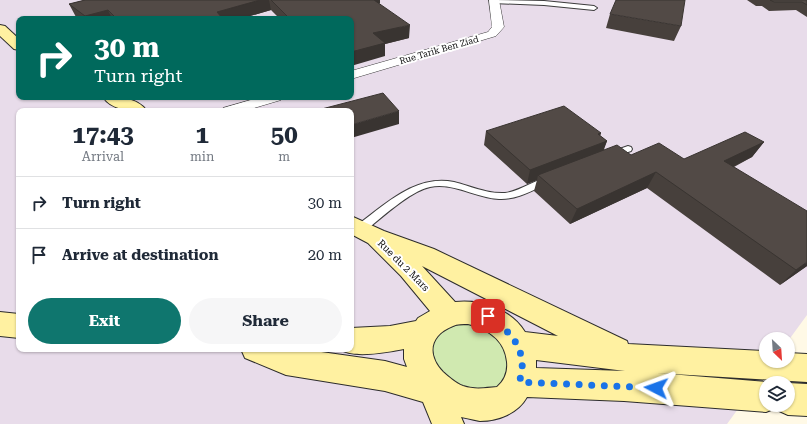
<!DOCTYPE html>
<style>
:root{--surface:#fff;--page:#f6f6f7;--text:#1f2937;--muted:#747a83;--line:#e0e1e3;--accent:#0f766e}
body{margin:0;font-family:"Roboto Serif",serif;background:var(--page);color:var(--text);height:100vh;display:flex;flex-direction:column;font-size:15px;white-space:nowrap}
*{box-sizing:border-box;margin:0}
p{font-size:13px;color:var(--muted)}
.icon{flex:none;width:22px;height:22px;fill:none;stroke:currentColor;stroke-width:2;stroke-linecap:round;stroke-linejoin:round}
.map{position:relative;flex:1;overflow:hidden}
.details{position:absolute;left:16px;top:108px;width:338px;height:244px;display:flex;flex-direction:column;background:var(--surface);border-radius:8px;box-shadow:0 1px 3px #0004}
.details>*{flex:none}
.banner{position:absolute;left:16px;top:16px;width:338px;height:84px;border-radius:8px;box-shadow:0 1px 3px #0004;background:#00695c;color:#fff;overflow:hidden}
.needle{width:26px;rotate:155deg}
.tools{position:absolute;left:759px;top:332px;display:grid;gap:8px}
.tools a{display:grid;place-items:center;width:36px;height:36px;border-radius:50%;background:var(--surface);box-shadow:0 1px 3px #0004;font-size:20px}
.pin{position:absolute;display:grid;place-items:center;width:34px;height:34px;color:#fff;margin:-17px;border-radius:8px;box-shadow:0 2px 6px #0006}
.me{position:absolute;width:44px;margin:-22px;rotate:274deg;stroke-linejoin:round;filter:drop-shadow(0 0 3px #0008)}
.turn{display:flex;align-items:center;gap:14px;height:84px;padding:0 12px;font-size:18px}
.turn .icon{width:52px;height:52px;stroke-width:2.5}
.turn b{display:block;font-size:28px;line-height:34px}
.eta{display:flex;justify-content:space-evenly;align-items:center;height:68px;text-align:center}
.eta b{font-size:24px;font-weight:700;line-height:28px}
.primary-button{display:flex;gap:8px;margin-top:auto;padding:8px 12px}
.primary-button a{flex:1;height:46px;border-radius:24px;background:var(--accent);color:#fff;font-size:16px;font-weight:700;line-height:46px;text-align:center}
.primary-button a+a{background:var(--page);color:var(--text)}
ul{padding:0;list-style:none}
li{display:flex;align-items:center;gap:12px;height:52px;padding:0 12px;border-top:1px solid var(--line)}
li div{flex:1}
li b{display:block;font-size:15px}
li em{font-style:normal}
.map>svg:first-child{display:block}
.industrial{fill:#e8dcea;fill-rule:evenodd}
.green{fill:#d0e9b0}
.lines{fill:none;stroke-linecap:round;stroke-linejoin:round}
.lane-casing{stroke:#3d3d3d;stroke-width:2}
.street-casing{stroke:#3d3d3d;stroke-width:1}
.secondary-casing{stroke:#2c2c2c;stroke-width:2}
.lane{fill:#fff;fill-rule:evenodd}
.street{fill:#fff;fill-rule:evenodd}
.secondary{fill:#fff1a1;fill-rule:evenodd}
.wall{fill:#47403c}
.shaded-wall{fill:#393431}
.building{fill:#524a46;stroke:#393431}
.route{stroke:#1a73e8;stroke-width:7;stroke-dasharray:0 12.6}
.labels{text-anchor:middle;stroke-width:4;stroke-linejoin:round;paint-order:stroke}
.far-street-label{font-size:9px;fill:#0a0a0a;stroke:#fff}
.street-label{font-size:10px;fill:#0a0a0a;stroke:#fff}
</style>
<div class="map">
<svg width="807" height="424" viewBox="0 0 807 424">
<rect width="100%" height="100%" fill="#fff9e6"/>
<path class="industrial" d="M 0,0 L 807,0 L 807,315 L 788,341 L 788,339 L 766,339 L 766,361 L 773,361 L 727,424 L 0,424 ZM 19,19 L 351,19 L 351,97 L 19,97 ZM 19,111 L 351,111 L 351,349 L 19,349 Z"/>
<polygon class="green" points="455,321 491,328 512,359 501,394 448,397 427,341"/>
<g class="lines">
<g class="lane-casing">
<g id="lane">
<polygon points="494,0 544,1 594,6 597,8 594,10 544,5 492,3 492,1"/>
<polygon points="628,146 631,147 632,149 631,151 611,158 607,155 608,153"/>
<path d="M 548,177 L 551,178 L 553,180 L 551,182 C 535,189 517,200 499,199 C 476,198 453,182 430,187 C 410,191 380,219 364,232 L 356,232 L 355,229 L 356,226 C 385,205 415,174 454,182 C 470,186 487,194 505,193 C 520,191 533,181 548,177 Z"/>
</g>
</g>
<g class="street-casing">
<g id="street">
<polygon points="489,0 499,0 504,27 496,36 351,79 351,71 488,32 492,27"/>
<polygon points="261,97 283,97 281,100 244,111 221,111 223,108"/>
</g>
</g>
<g class="secondary-casing">
<g id="secondary">
<polygon points="0,25 5,26 19,39 19,50 14,49 0,36"/>
<path d="M 103,97 C 118,97 137,97 147,111 C 132,111 112,111 103,97 Z"/>
<path d="M 351,216 L 384,231 L 434,249 L 627,341 L 628,344 L 766,351 L 766,361 L 788,361 L 788,353 L 807,354 L 807,382 L 657,373 L 766,382 L 770,383 L 766,383 L 766,405 L 788,405 L 788,383 L 807,384 L 807,416 L 788,415 L 777,410 L 776,408 L 766,412 L 624,401 L 527,397 C 518,413 499,421 480,421 C 474,420 467,418 461,417 L 464,424 L 432,424 L 423,402 L 385,391 L 286,375 L 245,358 L 241,349 L 300,349 L 385,361 L 407,367 L 404,359 L 404,349 C 389,352 352,359 340,349 L 351,349 L 351,328 L 390,326 L 416,321 L 418,318 L 430,311 L 401,276 L 368,243 L 351,234 ZM 422,266 L 558,336 L 525,332 C 511,309 480,299 455,302 ZM 468,324 C 488,329 505,340 507,362 C 508,372 505,380 497,387 C 485,388 475,390 463,386 C 455,383 449,377 443,372 C 426,354 430,335 453,326 C 457,324 463,324 468,324 ZM 536,360 L 625,371 L 536,368 Z"/>
<polygon points="0,312 19,314 19,338 0,336"/>
</g>
</g>
<use href="#lane" class="lane"/>
<use href="#street" class="street"/>
<use href="#secondary" class="secondary"/>
</g>
<g class="wall">
<polygon points="85,0 380,0 380,3 379,3 409,38 385,44 385,56 351,19 280,19 271,10 240,19 79,19 76,17 69,4"/>
<polygon points="747,0 807,0 807,17 796,10 769,11 762,6 756,6"/>
<polygon points="610,14 681,26 674,41 606,28"/>
<polygon points="486,131 601,133 600,136 607,141 603,150 631,155 684,159 764,142 752,157 734,167 807,266 780,285 647,188 570,224 534,191 537,180 527,184 484,145"/>
</g>
<g class="shaded-wall">
<polygon points="260,0 269,0 271,10 240,19 219,19 217,12"/>
<polygon points="366,0 380,0 380,3 366,6"/>
<polygon points="108,10 112,19 86,19 85,16"/>
<polygon points="410,25 409,38 385,44 385,56 351,66 351,52 373,33"/>
<polygon points="228,97 241,97 229,100"/>
<polygon points="399,111 399,124 351,138 351,125"/>
<polygon points="601,133 596,145 607,141 602,155 538,175 537,180 527,184 530,170"/>
<polygon points="764,142 752,157 714,176 724,161"/>
<polygon points="656,172 647,188 570,224 577,209"/>
<polygon points="807,262 807,266 780,285 796,270"/>
</g>
<g class="building">
<polygon points="85,0 260,0 217,12 223,19 197,19 196,18 191,19 117,19 108,10 85,16 69,4"/>
<polygon points="271,0 374,0 410,25 373,33 385,43 351,52 351,19 290,19"/>
<polygon points="616,0 685,0 681,26 610,14"/>
<polygon points="770,0 807,0 807,5 802,2 774,2"/>
<polygon points="383,93 399,111 351,125 351,111 314,111"/>
<polygon points="564,106 601,133 598,134 607,141 530,170 486,131"/>
<polygon points="745,132 764,142 724,161 807,211 807,262 796,270 656,172 577,209 538,175 617,145 631,155 659,143 684,159"/>
</g>
<g class="lines">
<path class="route" d="M 488,316 C 504,327 521,341 522,363 C 523,369 520,376 520,382 L 656,388"/>
</g>
<g class="labels">
<g class="far-street-label">
<text transform="translate(439 50) rotate(-16)" y="3">Rue Tarik Ben Ziad</text>
</g>
<g class="street-label">
<text transform="translate(404 265) rotate(45)" y="4">Rue du 2 Mars</text>
</g>
</g>
</svg>
<div class="tools">
<a><svg class="needle" viewBox="-14 -14 28 28"><path d="M0-13l5 13h-10z" fill="#e53935"/><path d="M0 13l5-13h-10z" fill="#747a83"/></svg></a>
<a><svg class="icon" aria-label="layers" viewBox="0 0 24 24"><path d="M12 4l9 5-9 5-9-5zM3 14l9 5 9-5"/></svg></a>
</div>
<div class="pin" style="left:488px;top:316px;background:#d93025"><svg class="icon" aria-label="arrive" viewBox="0 0 24 24"><path d="M6 21V4h12l-3 4 3 4H6"/></svg></div>
<svg class="me" style="left:656px;top:388px" viewBox="-20 -20 40 40"><path d="M0-17L14 15 0 8-14 15z" fill="#1a73e8" stroke="#fff" stroke-width="4"/></svg>
<div class="banner">
<div class="turn"><svg class="icon" aria-label="right" viewBox="0 0 24 24"><path d="M7 20v-9h11M14 6l5 5-5 5"/></svg><div><b>30 m</b>Turn right</div></div>
</div>
<section class="details">
<div class="eta">
<div><b>17:43</b><p>Arrival</p></div>
<div><b>1</b><p>min</p></div>
<div><b>50</b><p>m</p></div>
</div>
<ul>
<li><svg class="icon" aria-label="right" viewBox="0 0 24 24"><path d="M7 20v-9h11M14 6l5 5-5 5"/></svg><div><b>Turn right</b></div><em>30 m</em></li>
<li><svg class="icon" aria-label="arrive" viewBox="0 0 24 24"><path d="M6 21V4h12l-3 4 3 4H6"/></svg><div><b>Arrive at destination</b></div><em>20 m</em></li>
</ul>
<div class="primary-button"><a>Exit</a><a>Share</a></div>
</section>
</div>
